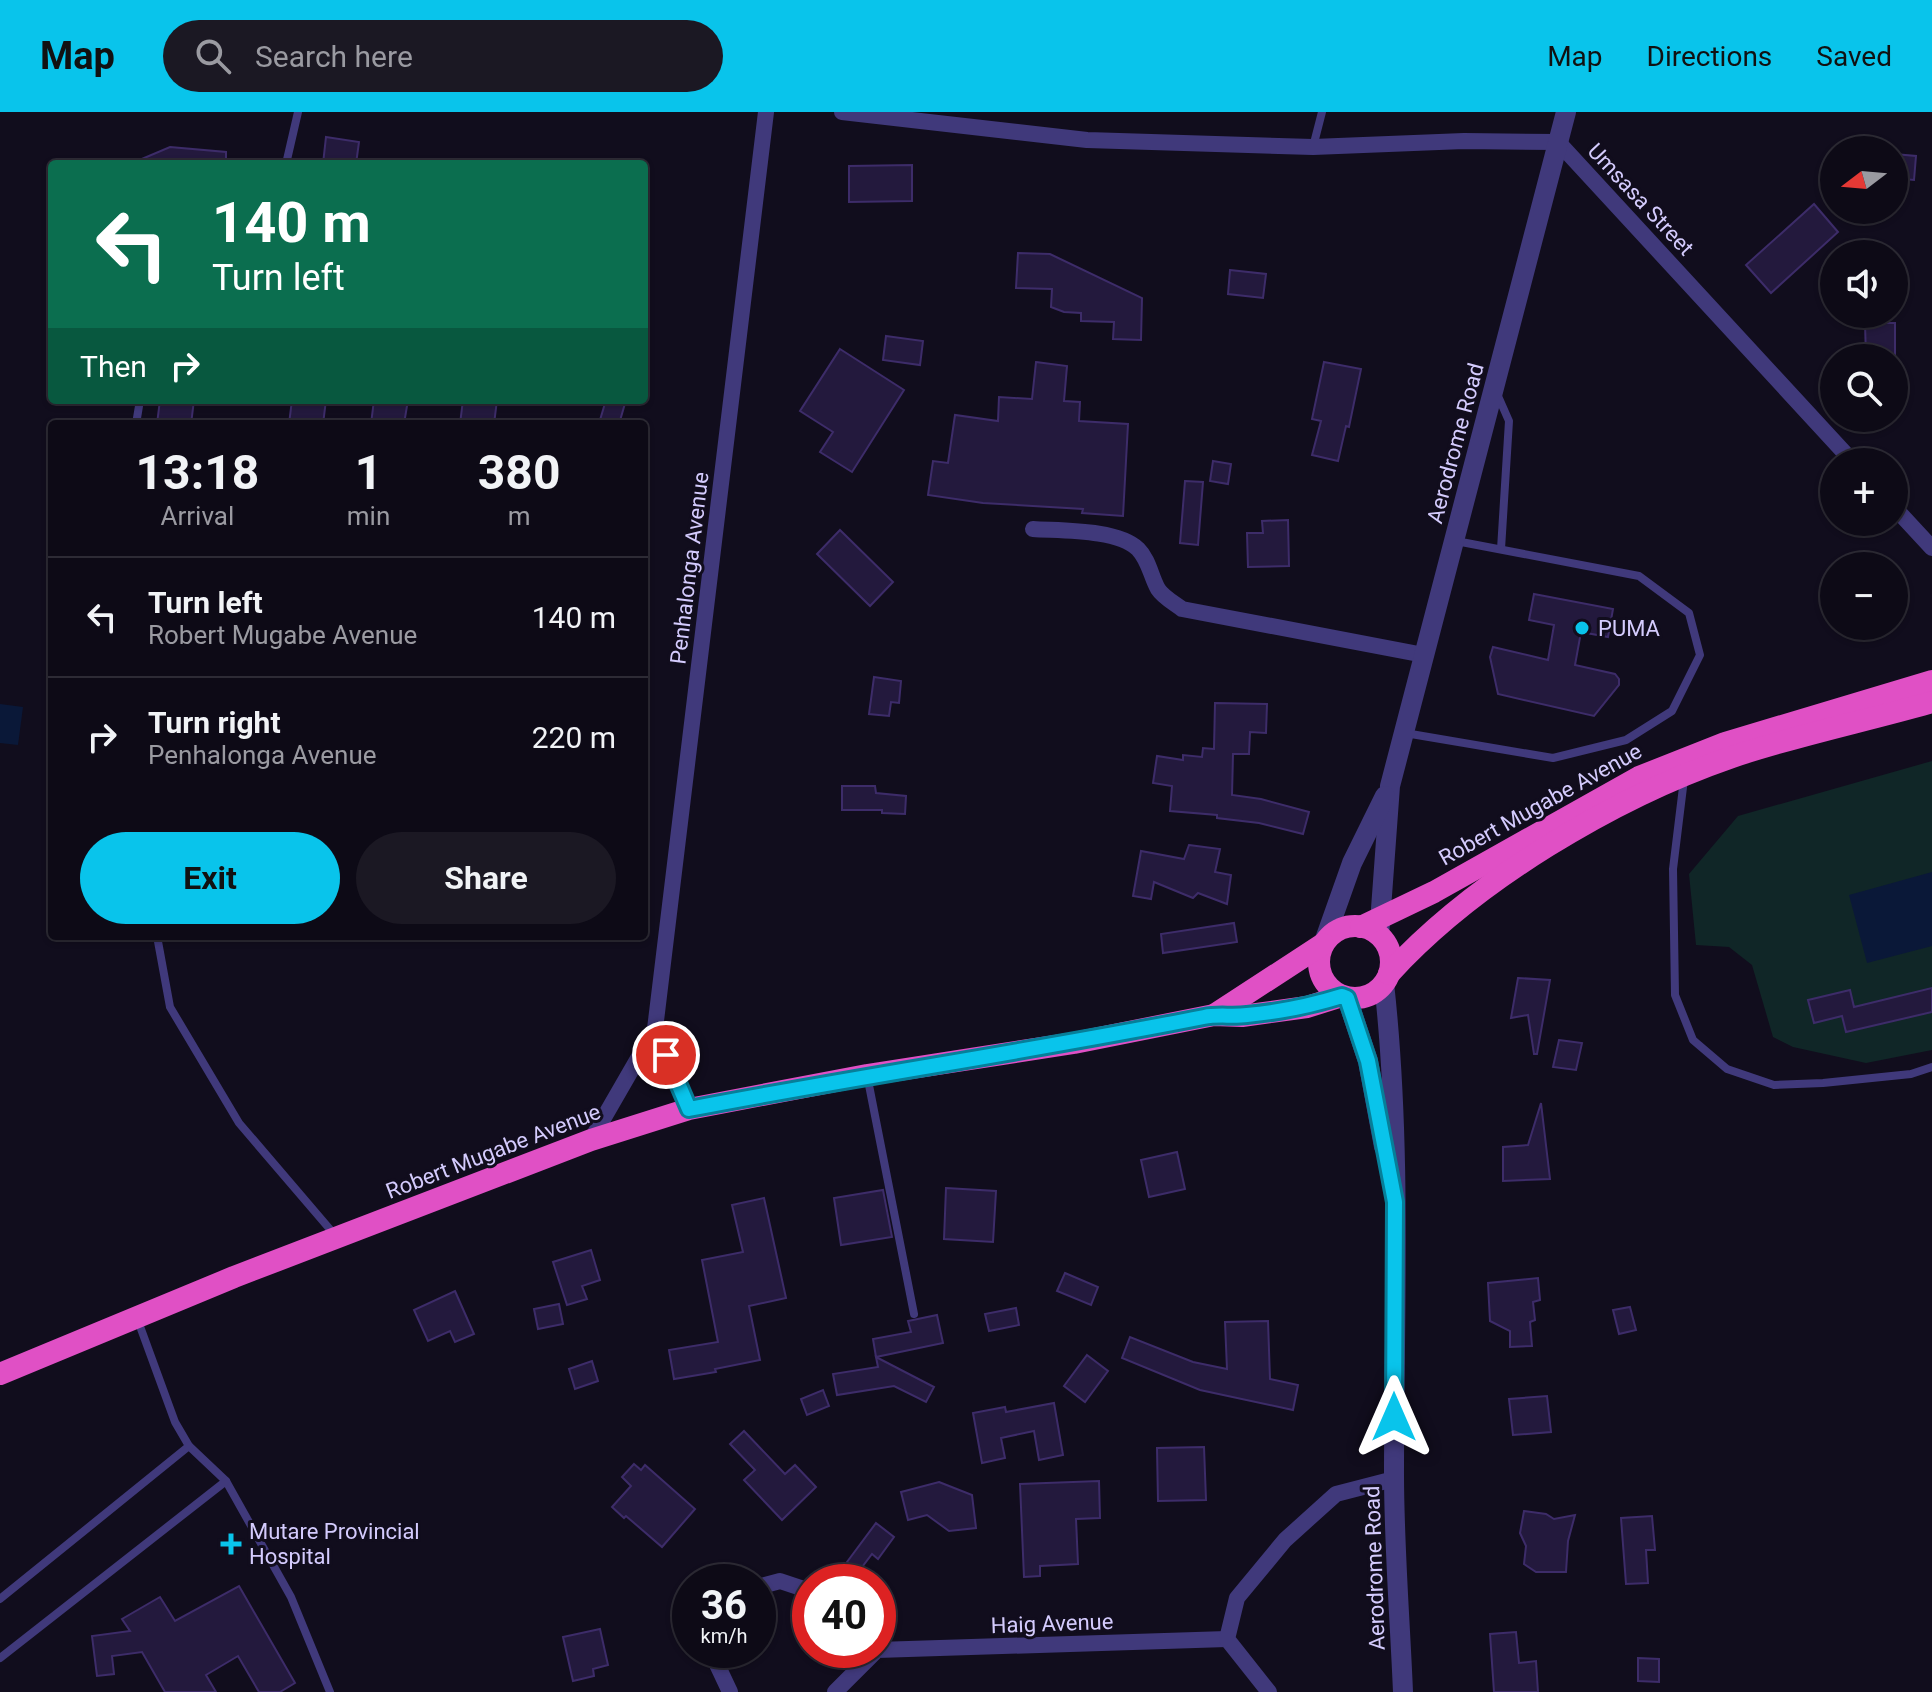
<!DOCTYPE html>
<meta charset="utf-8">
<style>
:root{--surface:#0d0a16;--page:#1b1823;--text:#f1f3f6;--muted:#9a9aa1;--line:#2d2b35;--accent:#09c4eb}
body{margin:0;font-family:Roboto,sans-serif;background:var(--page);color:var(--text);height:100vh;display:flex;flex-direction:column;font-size:30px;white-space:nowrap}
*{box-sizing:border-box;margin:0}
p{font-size:26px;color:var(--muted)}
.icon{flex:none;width:44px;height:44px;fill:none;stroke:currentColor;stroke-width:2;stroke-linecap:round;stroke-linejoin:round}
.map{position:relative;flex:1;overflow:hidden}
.side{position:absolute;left:48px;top:308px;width:600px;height:520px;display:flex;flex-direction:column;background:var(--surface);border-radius:8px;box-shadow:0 2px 6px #0004,0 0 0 2px var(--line)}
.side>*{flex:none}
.guide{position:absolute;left:48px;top:48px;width:600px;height:244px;border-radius:8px;box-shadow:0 2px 6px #0004,0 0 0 2px var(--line);background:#0b6e4f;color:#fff;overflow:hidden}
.needle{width:52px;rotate:254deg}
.tools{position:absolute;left:1820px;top:24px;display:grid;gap:16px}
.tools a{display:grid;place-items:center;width:88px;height:88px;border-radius:50%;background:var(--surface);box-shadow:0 2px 6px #0004,0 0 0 2px var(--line);font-size:40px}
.speed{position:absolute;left:672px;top:1452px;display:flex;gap:16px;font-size:40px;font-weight:700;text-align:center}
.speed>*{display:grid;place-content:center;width:104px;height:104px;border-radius:50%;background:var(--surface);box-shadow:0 2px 6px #0004,0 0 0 2px var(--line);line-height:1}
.speed small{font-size:20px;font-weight:400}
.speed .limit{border:12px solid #d22;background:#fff;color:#111}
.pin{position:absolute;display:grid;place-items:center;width:68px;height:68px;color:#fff;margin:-34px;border:4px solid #fff;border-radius:50%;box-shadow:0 2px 8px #0007}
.me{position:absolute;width:88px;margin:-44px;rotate:0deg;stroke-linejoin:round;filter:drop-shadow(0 0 6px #0008)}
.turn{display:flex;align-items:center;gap:28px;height:168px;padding:0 32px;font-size:36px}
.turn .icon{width:104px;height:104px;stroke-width:2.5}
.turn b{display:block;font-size:56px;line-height:68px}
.then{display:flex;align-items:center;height:76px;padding:0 32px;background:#0003;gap:16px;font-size:30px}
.eta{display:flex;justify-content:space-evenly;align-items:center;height:136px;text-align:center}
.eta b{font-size:48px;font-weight:700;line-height:56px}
.action{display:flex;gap:16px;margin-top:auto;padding:16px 32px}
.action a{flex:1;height:92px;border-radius:48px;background:var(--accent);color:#111;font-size:32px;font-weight:700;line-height:92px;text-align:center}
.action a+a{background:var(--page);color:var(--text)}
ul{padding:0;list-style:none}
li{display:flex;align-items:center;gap:24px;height:120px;padding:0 32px;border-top:2px solid var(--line)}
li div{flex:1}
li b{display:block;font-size:30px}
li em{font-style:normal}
header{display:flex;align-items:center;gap:48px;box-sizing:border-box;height:112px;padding:0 40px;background:var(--accent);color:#111}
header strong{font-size:38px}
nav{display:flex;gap:44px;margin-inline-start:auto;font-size:28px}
.search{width:560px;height:72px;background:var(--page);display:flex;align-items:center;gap:20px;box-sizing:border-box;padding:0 28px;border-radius:44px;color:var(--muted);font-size:30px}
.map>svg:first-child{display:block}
.green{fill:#102627}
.water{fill:#0a1838}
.building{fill:#23193d;stroke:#3d2c69;stroke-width:2}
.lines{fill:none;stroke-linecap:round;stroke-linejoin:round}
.service{stroke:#40397b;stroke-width:8}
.minor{stroke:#40397b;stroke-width:16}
.tertiary{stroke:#40397b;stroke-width:20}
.trunk{stroke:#e050c5;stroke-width:22}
.route-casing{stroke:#067f99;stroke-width:20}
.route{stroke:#09c4eb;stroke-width:14}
.poi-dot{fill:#09c4eb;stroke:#110d1d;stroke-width:3}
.labels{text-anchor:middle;stroke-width:6;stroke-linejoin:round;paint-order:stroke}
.street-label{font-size:22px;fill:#d4cbfd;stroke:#110d1d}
.poi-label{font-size:22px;fill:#d4cbfd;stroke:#110d1d;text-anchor:start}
</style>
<header>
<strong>Map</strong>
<div class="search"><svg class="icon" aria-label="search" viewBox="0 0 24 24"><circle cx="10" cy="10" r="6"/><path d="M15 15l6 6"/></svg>Search here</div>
<nav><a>Map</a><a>Directions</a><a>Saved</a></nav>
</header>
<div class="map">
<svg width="1932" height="1580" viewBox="0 0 1932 1580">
<rect width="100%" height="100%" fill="#110d1d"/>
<polygon class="green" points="1932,649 1932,938 1866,951 1793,935 1773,925 1752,853 1729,835 1696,833 1689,762 1738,704"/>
<g class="water">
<polygon points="0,592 23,595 18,633 0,631"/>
<polygon points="1932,760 1932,834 1867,851 1849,783"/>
</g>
<g class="building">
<polygon points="326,25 359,30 356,52 323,52"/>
<polygon points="170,35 226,40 226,52 130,52"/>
<polygon points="1894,42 1916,44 1914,68 1894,66"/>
<polygon points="912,53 912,89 849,90 849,54"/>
<polygon points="1814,92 1838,120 1771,181 1746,153"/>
<polygon points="1018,141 1050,142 1142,186 1141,228 1113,227 1114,210 1081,209 1081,201 1064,200 1051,195 1052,177 1016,176"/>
<polygon points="1230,158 1266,162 1263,186 1228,182"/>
<polygon points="1865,211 1895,211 1895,246 1866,246"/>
<polygon points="886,224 923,229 920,253 883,248"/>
<polygon points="840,237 904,278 852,360 820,340 833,320 800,299"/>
<polygon points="1036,250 1067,254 1064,289 1080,290 1079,309 1128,312 1123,404 1082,401 1083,397 983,391 928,383 933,349 948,351 955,303 998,309 999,285 1032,287"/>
<polygon points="1324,250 1361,257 1349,315 1346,314 1338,349 1312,343 1321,309 1312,307"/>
<polygon points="160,288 194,288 191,312 157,312"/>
<polygon points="292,288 326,288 323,312 289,312"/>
<polygon points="374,288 408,288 404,312 371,312"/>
<polygon points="463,288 497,288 494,312 460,312"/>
<polygon points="606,288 626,288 619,312 600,308"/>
<polygon points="1213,349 1231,352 1228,372 1210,369"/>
<polygon points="1185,369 1203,370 1198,433 1180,431"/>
<polygon points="1288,408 1289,454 1248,455 1247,421 1263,421 1262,409"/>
<polygon points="840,418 893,470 870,494 817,442"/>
<polygon points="1534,482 1613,497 1608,525 1581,520 1575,553 1615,562 1619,567 1619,573 1594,604 1498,582 1490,545 1493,535 1548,548 1554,513 1529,508"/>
<polygon points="874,565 901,569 899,591 891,590 889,604 869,602"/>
<polygon points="1215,591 1267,592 1266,621 1250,620 1249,642 1233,642 1232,683 1261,687 1309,700 1303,722 1259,711 1217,706 1217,703 1170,699 1172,674 1153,671 1157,644 1183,648 1183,643 1202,645 1203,636 1214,637"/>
<polygon points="842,674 875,674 876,681 906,684 905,702 882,701 882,698 842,698"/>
<polygon points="1189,733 1220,737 1215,760 1231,763 1227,792 1198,781 1193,786 1154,770 1151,787 1133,784 1141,739 1184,747"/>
<polygon points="1234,811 1237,830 1163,841 1161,822"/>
<polygon points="1518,866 1550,868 1537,942 1534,942 1528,903 1511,906"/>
<polygon points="1932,876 1932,900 1846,920 1842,904 1814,911 1808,888 1850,878 1854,895"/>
<polygon points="1559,928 1582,931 1576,958 1553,955"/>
<polygon points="1541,991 1550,1067 1503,1069 1503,1035 1528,1033"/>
<polygon points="1177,1040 1185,1077 1149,1085 1141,1048"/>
<polygon points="946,1076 996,1079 993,1130 944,1127"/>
<polygon points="883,1078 892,1125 841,1133 834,1086"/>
<polygon points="764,1086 786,1186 749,1194 760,1248 715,1257 716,1260 674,1267 669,1238 718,1230 702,1148 743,1140 732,1093"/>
<polygon points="591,1138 600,1168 582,1174 587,1187 567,1193 553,1150"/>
<polygon points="1065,1161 1098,1175 1091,1193 1057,1179"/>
<polygon points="1538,1166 1540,1188 1533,1190 1535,1208 1530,1210 1532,1234 1510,1235 1510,1219 1490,1209 1488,1171"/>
<polygon points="455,1179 474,1222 455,1230 450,1219 428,1229 414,1198"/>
<polygon points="559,1192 563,1212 538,1217 534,1197"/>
<polygon points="1630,1195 1636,1218 1619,1222 1613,1198"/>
<polygon points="1016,1196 1019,1213 989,1219 985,1202"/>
<polygon points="937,1203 943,1231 876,1245 873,1227 911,1220 908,1209"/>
<polygon points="1268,1209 1270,1267 1298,1273 1293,1298 1200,1278 1122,1246 1130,1225 1193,1250 1227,1257 1225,1210"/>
<polygon points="1087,1243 1108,1259 1085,1290 1064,1274"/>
<polygon points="876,1245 934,1275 926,1290 894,1274 837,1283 833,1262 878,1255"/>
<polygon points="592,1249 598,1269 575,1277 569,1257"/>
<polygon points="823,1278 829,1294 807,1303 801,1287"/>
<polygon points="1547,1284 1551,1320 1513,1323 1509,1287"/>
<polygon points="1054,1291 1063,1343 1039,1348 1034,1319 1001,1326 1005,1346 982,1351 973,1301 1005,1295 1006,1300"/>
<polygon points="744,1319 785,1362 795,1353 816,1375 782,1408 744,1368 755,1358 730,1332"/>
<polygon points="1204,1335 1206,1388 1158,1389 1157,1336"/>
<polygon points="634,1352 641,1358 645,1353 695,1397 662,1435 626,1404 624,1406 612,1395 631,1374 622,1365"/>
<polygon points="1099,1369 1100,1406 1076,1407 1078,1452 1040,1454 1040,1464 1024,1465 1020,1372"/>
<polygon points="939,1370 972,1383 976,1416 949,1419 927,1403 908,1408 901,1380"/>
<polygon points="1524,1399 1546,1402 1554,1407 1575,1403 1568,1429 1566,1460 1536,1460 1524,1452 1526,1434 1520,1421"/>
<polygon points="1652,1404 1655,1438 1646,1438 1648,1471 1626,1472 1621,1406"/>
<polygon points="876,1411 894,1425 878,1447 872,1442 859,1459 847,1450"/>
<polygon points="239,1474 295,1571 280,1580 259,1580 238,1544 206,1563 216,1580 165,1580 142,1540 112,1544 114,1562 97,1564 92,1524 130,1519 122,1507 160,1485 175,1509"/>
<polygon points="600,1517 608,1553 593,1557 594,1564 573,1569 563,1525"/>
<polygon points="1516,1520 1519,1551 1536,1549 1538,1580 1494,1580 1490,1522"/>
<polygon points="1638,1546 1659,1547 1659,1570 1638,1569"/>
</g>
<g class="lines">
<g class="service">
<polyline points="1313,35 1322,0"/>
<polyline points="286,52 298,0"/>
<polyline points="1498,284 1509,309 1501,437"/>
<polyline points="136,312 140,288"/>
<polyline points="1405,621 1553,646 1626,628 1672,599 1700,543 1689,501 1639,464 1456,429"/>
<polyline points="1684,667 1673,757 1675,883 1693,928 1727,957 1774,973 1823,971 1911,962 1932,955"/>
<polyline points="157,824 170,895 239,1011 334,1122"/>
<polyline points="867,963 914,1202"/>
<polyline points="137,1206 175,1310 189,1334 226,1369 291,1485 330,1580"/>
<polyline points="0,1487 189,1334"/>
<polyline points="0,1546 226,1369"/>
</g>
<g class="minor">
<polyline points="842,0 1087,28 1313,35 1464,29 1558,30 1853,350"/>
<polyline points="1894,395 1932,436"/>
<path d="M 1033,417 C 1060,419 1117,417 1138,437 C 1149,448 1151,465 1158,477 C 1163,485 1174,491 1182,497 L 1424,543"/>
<polyline points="655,917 689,997"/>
<polyline points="591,1028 655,917 766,0"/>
<polyline points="758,1475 780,1469 810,1479"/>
<polyline points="714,1538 714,1546 730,1580"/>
<polyline points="835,1580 877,1538 1227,1527"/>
<polyline points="1269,1580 1227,1527 1237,1486 1285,1428 1336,1382 1394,1367"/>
</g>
<g class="tertiary">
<polyline points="1379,824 1390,674 1566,0"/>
<polyline points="1324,830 1352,751 1385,684"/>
<path d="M 1384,871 C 1402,1034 1394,1198 1394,1362 C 1394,1434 1400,1508 1403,1580"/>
<polyline points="1347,886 1368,949 1384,1035"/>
</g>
<g class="trunk">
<circle cx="1355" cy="850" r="36"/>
<polyline points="1361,815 1434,780 1639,665 1725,631 1932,569"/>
<path d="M 1389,862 C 1474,769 1613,686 1732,645 C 1797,623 1866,609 1932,590"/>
<polyline points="1214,903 1323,832"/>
<polyline points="0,1262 234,1165 591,1028 689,997 867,963 1074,931 1214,903 1242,904 1307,895 1342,884"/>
</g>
</g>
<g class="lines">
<g class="route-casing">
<path id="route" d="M 666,943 L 689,997 C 860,964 1033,939 1204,905 C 1218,902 1232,905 1247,903 C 1279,900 1310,894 1342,884 L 1347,886 L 1368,949 L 1395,1090 L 1394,1305"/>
</g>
<use href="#route" class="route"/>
</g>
<g class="poi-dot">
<circle cx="1582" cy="516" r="8"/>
<path d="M227 1420h8v8h8v8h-8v8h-8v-8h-8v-8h8z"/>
</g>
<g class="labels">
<g class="street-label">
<text transform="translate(1641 87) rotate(47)" y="8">Umsasa Street</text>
<text transform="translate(1455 331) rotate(-75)" y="8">Aerodrome Road</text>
<text transform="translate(689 456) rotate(-83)" y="8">Penhalonga Avenue</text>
<text transform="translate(1540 692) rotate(-29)" y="8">Robert Mugabe Avenue</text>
<text transform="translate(493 1039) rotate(-21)" y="8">Robert Mugabe Avenue</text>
<text transform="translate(1374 1456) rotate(-92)" y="8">Aerodrome Road</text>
<text transform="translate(1052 1511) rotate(-2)" y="8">Haig Avenue</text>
</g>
<g class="poi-label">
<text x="1598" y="524">PUMA</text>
<text x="249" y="1427">Mutare Provincial<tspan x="249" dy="25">Hospital</tspan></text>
</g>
</g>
</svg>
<div class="tools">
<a><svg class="needle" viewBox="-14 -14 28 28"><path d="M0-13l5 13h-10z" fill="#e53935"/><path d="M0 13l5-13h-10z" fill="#9a9aa1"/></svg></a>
<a><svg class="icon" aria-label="sound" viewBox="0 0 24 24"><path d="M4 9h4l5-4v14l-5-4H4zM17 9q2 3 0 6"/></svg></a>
<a><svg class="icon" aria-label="search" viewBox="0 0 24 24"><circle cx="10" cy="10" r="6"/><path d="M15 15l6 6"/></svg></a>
<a>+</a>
<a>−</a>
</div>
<div class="speed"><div>36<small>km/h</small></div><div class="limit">40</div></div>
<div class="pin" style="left:666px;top:943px;background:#d93025"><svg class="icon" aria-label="arrive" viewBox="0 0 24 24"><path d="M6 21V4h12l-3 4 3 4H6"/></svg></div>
<svg class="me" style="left:1394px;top:1305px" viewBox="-20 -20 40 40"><path d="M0-17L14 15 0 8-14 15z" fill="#09c4eb" stroke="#fff" stroke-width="4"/></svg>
<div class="guide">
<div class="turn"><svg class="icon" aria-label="left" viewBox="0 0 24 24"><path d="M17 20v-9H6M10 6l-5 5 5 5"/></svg><div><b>140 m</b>Turn left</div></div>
<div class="then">Then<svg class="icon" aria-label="right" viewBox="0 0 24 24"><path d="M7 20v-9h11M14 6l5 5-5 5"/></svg></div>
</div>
<section class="side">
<div class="eta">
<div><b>13:18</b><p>Arrival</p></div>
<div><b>1</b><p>min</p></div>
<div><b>380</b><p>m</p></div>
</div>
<ul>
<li><svg class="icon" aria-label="left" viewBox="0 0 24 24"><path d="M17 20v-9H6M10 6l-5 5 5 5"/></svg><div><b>Turn left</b><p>Robert Mugabe Avenue</p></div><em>140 m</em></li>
<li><svg class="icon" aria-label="right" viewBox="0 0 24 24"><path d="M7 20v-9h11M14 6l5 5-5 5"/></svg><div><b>Turn right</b><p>Penhalonga Avenue</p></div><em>220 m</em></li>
</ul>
<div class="action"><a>Exit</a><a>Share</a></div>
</section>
</div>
